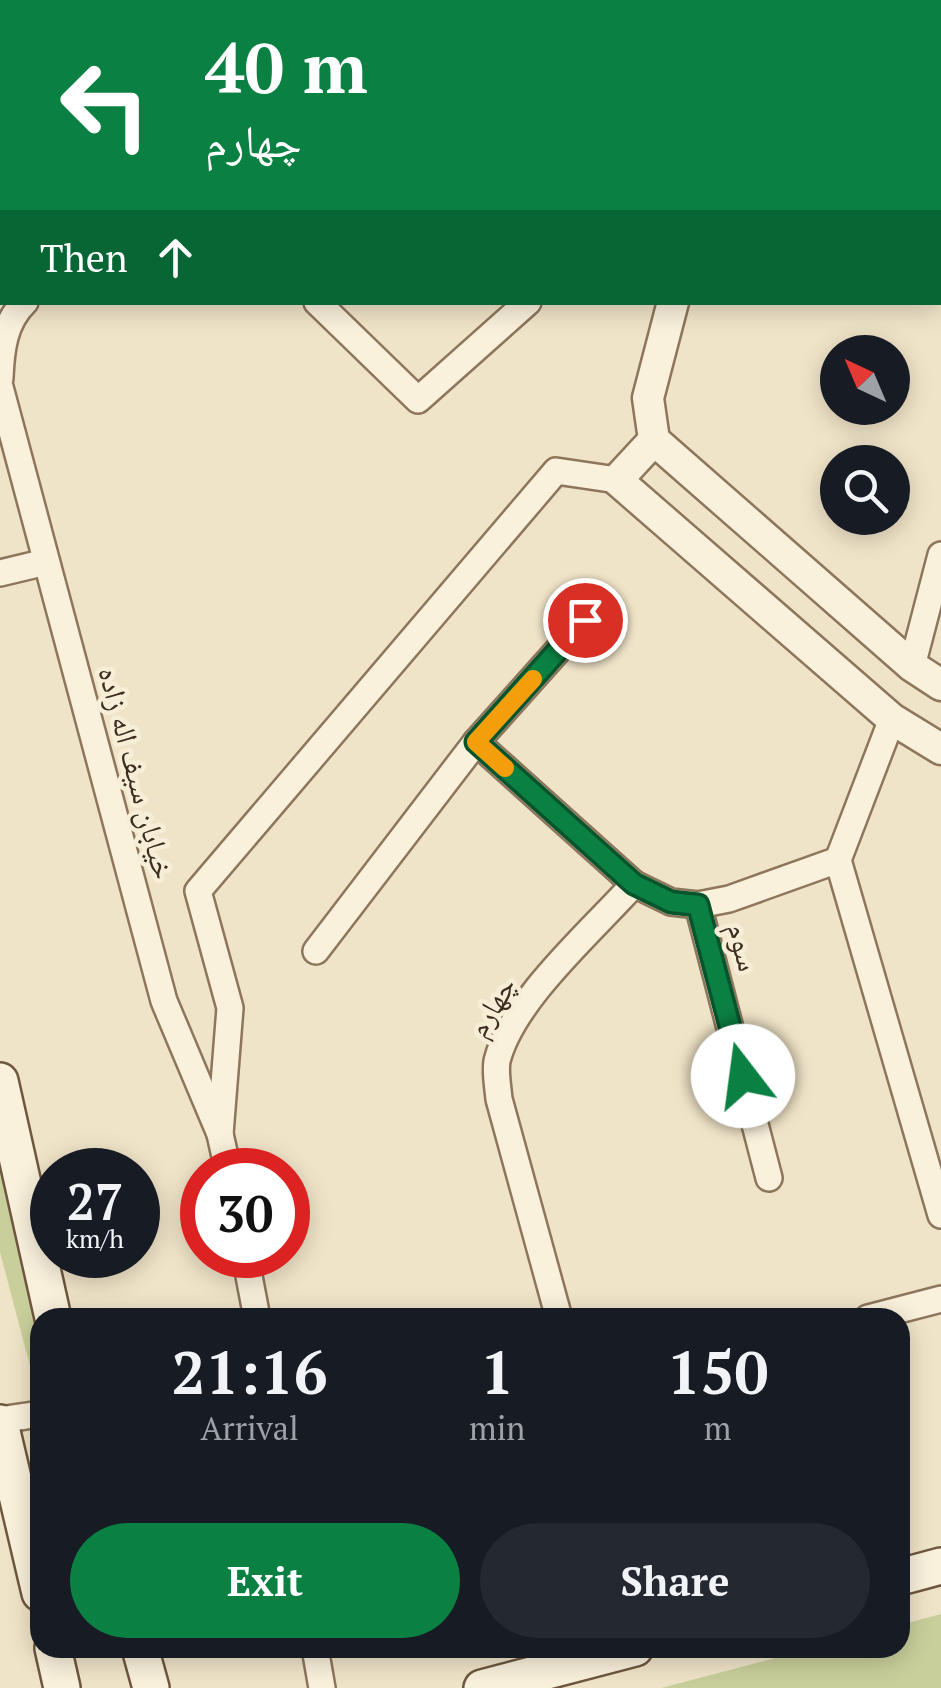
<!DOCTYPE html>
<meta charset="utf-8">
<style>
:root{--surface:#171b24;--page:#242831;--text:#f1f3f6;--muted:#9ea1a6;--accent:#0b8043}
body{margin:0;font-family:"PT Serif","Noto Naskh Arabic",serif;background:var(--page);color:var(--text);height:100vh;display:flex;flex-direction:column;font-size:38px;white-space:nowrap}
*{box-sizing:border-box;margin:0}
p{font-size:32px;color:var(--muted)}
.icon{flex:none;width:55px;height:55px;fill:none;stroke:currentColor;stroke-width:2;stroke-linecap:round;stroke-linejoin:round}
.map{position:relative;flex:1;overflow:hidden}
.details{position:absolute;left:30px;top:1308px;width:880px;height:350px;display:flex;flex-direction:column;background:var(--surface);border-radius:30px;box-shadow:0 5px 25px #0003}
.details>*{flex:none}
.hud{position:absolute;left:0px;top:0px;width:942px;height:305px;box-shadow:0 5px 25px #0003;background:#0b8043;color:#fff;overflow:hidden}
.needle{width:65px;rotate:316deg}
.buttons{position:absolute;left:820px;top:335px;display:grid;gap:20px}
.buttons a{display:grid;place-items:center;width:90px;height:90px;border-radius:50%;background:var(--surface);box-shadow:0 5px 25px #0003;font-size:50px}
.speed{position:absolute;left:30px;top:1148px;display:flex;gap:20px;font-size:50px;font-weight:700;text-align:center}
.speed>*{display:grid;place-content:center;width:130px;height:130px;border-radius:50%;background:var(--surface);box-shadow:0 5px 25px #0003;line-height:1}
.speed small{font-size:25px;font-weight:400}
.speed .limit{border:15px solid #d22;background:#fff;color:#111}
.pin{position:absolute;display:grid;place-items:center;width:85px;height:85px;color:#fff;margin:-42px;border:5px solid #fff;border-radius:50%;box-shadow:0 2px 10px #0007}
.me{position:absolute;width:110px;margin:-55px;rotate:345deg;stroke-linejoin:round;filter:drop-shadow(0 0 8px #0008)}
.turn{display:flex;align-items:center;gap:35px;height:210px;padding:0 40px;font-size:45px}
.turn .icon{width:130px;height:130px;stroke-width:2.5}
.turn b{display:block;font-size:70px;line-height:85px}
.then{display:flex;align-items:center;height:95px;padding:0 40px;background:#0003;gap:20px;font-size:38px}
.eta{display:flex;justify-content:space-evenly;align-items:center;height:170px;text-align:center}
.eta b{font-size:60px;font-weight:700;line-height:70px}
.primary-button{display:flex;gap:20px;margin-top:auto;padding:20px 40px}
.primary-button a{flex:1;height:115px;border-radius:60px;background:var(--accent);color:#fff;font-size:40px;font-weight:700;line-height:115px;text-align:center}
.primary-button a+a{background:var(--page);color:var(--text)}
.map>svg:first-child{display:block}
.green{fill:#c9cf9b}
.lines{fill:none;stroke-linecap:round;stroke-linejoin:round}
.minor-casing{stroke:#8d765c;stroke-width:30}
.tertiary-casing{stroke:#8d765c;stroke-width:35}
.secondary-casing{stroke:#6f573f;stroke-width:40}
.minor{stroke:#faf1dc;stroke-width:25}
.tertiary{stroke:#faf1dc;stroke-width:30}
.secondary{stroke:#faf1dc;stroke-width:35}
.route-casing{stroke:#07532c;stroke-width:25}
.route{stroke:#0b8043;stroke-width:18}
.slow{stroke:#f59e0b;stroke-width:18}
.labels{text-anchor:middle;stroke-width:9;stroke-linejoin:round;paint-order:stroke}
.street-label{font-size:30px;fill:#3d2e20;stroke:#f7eed8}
</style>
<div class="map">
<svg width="941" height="1688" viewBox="0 0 941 1688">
<rect width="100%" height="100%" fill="#f0e4c8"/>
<g class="green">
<polygon points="0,1115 40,1318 40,1404 0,1252"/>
<polygon points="941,1614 941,1688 661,1688 814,1648 900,1648 900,1625"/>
</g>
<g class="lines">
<g class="minor-casing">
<g id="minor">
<polyline points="351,2 354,0"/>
<polyline points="637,2 638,0"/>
<polyline points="871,2 872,0"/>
<polyline points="940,195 941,196"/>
<polyline points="317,302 418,400 528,302"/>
<path d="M 0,378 C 1,351 4,322 25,302"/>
<polyline points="0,387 164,1001 220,1134 228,1170"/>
<polyline points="0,573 46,562"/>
<polyline points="912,666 941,555"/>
<polyline points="476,742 634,884"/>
<polyline points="838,860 941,1215"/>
<polyline points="316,951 476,742 585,620"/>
<polyline points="220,1134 230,1008 198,891 556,471 617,480"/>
<polyline points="769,1178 698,905 729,899 838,860 892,719"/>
<polyline points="245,1255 257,1318"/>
<path d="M 559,1318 L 499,1099 C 498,1087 495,1073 497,1061 C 512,1000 592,931 634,884 L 671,902 L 698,905"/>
<polyline points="868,1318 941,1299"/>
<polyline points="0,1420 40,1414"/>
<polyline points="315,1648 322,1688"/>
</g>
</g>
<g class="tertiary-casing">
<g id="tertiary">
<polyline points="506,0 509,2"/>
<polyline points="673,302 648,398 654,440 617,480 892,719 941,749"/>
<polyline points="654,440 912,666 941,685"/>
</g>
</g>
<g class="secondary-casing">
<g id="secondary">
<polyline points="76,2 79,0"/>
<polyline points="0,70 2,68"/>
<polyline points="0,1081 53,1318"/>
<polyline points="0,1423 40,1593"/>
<polyline points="900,1577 941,1566"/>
<polyline points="53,1648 62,1688"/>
<polyline points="140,1648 151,1688"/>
<polyline points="482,1688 635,1648"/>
</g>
</g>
<use href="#minor" class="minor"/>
<use href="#tertiary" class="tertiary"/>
<use href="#secondary" class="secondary"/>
</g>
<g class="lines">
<g class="route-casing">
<polyline id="route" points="585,620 476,742 634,884 671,902 698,905 743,1076"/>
</g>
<use href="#route" class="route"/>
<polyline class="slow" points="505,768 476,742 533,679"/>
</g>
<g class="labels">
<g class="street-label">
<text transform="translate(136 773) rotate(75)" y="10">خیابان سیف اله زاده</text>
<text transform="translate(743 947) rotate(75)" y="10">سوم</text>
<text transform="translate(492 1007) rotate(-59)" y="10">چهارم</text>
</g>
</g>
</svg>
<div class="buttons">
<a><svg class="needle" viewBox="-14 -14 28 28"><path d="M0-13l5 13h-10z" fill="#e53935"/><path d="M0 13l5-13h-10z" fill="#9ea1a6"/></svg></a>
<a><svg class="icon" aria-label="search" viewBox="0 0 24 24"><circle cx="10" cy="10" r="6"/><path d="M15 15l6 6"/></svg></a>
</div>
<div class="speed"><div>27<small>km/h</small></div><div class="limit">30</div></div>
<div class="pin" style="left:585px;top:620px;background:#d93025"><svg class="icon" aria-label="arrive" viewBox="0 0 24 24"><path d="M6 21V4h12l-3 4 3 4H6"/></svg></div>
<svg class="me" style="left:743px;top:1076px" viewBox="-20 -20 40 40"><circle r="19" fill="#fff"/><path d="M0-13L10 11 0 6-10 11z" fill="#0b8043"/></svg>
<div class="hud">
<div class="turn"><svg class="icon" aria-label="left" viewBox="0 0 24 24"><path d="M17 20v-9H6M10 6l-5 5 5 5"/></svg><div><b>40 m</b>چهارم</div></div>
<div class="then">Then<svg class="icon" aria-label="ahead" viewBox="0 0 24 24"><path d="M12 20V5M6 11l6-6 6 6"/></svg></div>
</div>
<section class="details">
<div class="eta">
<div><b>21:16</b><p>Arrival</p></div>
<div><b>1</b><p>min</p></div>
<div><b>150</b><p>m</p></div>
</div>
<div class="primary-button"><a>Exit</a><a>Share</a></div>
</section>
</div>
